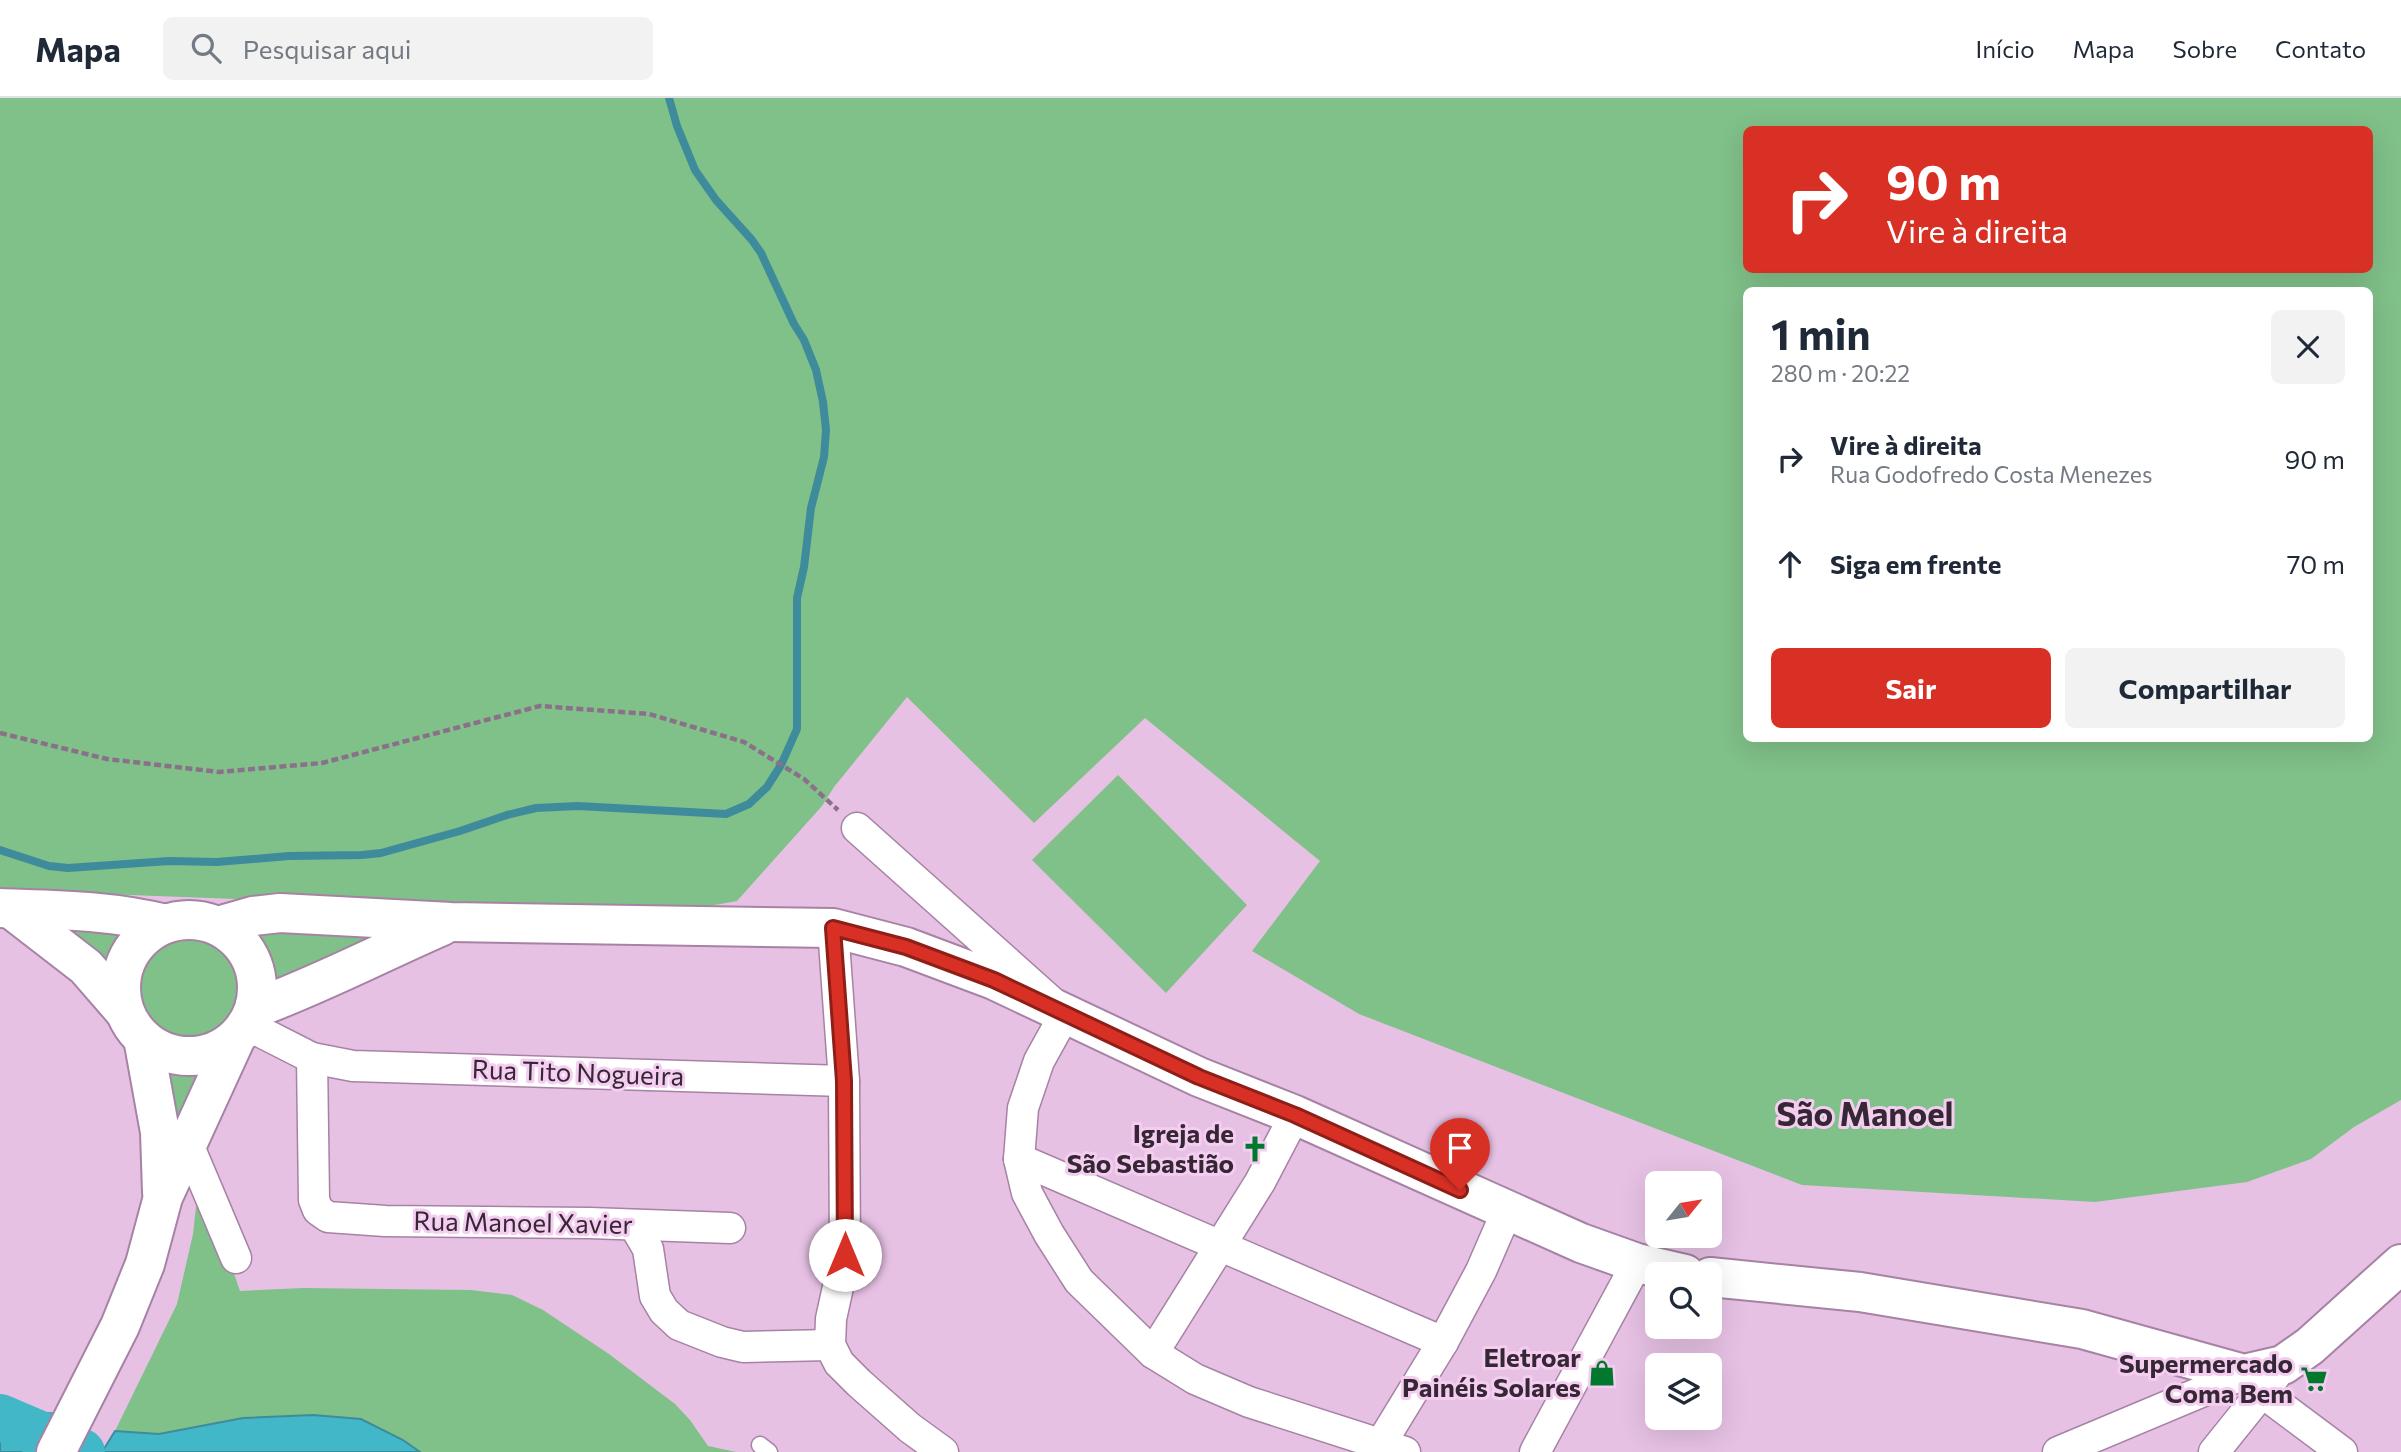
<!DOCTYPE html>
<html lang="pt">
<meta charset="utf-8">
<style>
:root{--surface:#fff;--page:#f2f2f3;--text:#1f2937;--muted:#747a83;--line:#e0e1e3;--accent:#d93025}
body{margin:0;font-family:Commissioner,sans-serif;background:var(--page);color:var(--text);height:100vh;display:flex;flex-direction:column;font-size:26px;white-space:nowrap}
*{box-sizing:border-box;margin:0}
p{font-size:23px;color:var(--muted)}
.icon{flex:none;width:38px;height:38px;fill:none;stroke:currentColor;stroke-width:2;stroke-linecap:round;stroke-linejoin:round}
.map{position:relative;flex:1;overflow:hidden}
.side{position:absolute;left:1743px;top:189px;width:630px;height:455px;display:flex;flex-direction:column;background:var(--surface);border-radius:10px;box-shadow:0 7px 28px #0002}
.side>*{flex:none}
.hud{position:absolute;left:1743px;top:28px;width:630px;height:147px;border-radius:10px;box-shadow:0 7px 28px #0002;background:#d93025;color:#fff;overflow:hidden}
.needle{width:46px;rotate:60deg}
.controls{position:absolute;left:1645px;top:1073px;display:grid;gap:14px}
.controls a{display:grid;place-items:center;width:77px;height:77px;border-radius:10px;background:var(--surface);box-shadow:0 7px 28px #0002;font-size:35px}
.pin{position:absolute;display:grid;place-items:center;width:60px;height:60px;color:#fff;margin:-72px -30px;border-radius:50% 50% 50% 0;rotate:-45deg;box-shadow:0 0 7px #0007}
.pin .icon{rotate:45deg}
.me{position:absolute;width:77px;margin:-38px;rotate:0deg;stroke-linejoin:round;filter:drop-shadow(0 0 5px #0008)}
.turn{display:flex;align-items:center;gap:24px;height:147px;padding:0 28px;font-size:32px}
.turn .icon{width:91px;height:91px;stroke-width:2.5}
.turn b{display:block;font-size:49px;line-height:60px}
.round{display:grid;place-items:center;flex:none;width:74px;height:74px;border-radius:10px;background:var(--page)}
.headline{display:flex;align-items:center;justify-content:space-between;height:119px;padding:0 28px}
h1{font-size:42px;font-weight:700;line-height:52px}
.action{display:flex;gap:14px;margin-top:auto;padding:14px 28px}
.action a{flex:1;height:80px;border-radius:10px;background:var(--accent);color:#fff;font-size:28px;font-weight:700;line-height:80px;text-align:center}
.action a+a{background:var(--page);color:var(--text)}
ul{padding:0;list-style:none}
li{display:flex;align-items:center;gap:21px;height:105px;padding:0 28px}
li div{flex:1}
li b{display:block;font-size:26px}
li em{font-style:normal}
header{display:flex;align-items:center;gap:42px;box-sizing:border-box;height:98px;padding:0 35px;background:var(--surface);border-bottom:2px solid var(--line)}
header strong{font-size:33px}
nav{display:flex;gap:38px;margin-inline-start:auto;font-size:24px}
.search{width:490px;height:63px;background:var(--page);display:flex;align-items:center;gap:18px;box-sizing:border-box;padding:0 24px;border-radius:10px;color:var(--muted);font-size:26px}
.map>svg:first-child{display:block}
.green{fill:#80c089;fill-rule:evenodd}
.water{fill:#42b7c7;stroke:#3e8c9b;stroke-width:2}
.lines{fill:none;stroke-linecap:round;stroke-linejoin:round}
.stream{stroke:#3e8c9b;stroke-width:8}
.river{stroke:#42b7c7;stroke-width:46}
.lane-casing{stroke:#a682a4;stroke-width:19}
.street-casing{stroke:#a682a4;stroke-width:33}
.secondary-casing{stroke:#a682a4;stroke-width:42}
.path{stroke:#8a7189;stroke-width:4.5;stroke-dasharray:7 3.5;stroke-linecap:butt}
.lane{stroke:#fff;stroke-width:16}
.street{stroke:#fff;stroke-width:30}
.secondary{stroke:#fff;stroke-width:38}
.route-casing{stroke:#8d1f18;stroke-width:18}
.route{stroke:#d93025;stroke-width:12}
.labels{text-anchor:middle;stroke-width:6;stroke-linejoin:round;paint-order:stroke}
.street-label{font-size:26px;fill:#362735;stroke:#f4cdf1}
.poi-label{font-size:26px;font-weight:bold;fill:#362735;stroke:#f4cdf1;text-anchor:end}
.district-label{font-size:33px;font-weight:bold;fill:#362735;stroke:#f4cdf1}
</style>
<header>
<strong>Mapa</strong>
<div class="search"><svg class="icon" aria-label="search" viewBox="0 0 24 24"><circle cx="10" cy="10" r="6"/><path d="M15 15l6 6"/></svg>Pesquisar aqui</div>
<nav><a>Início</a><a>Mapa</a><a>Sobre</a><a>Contato</a></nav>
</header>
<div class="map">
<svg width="2401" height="1354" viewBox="0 0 2401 1354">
<rect width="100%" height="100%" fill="#e6c1e4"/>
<g class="green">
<path d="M 0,0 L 2401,0 L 2401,1002 L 2354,1029 L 2311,1061 L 2247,1084 L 2095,1104 L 1802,1087 L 1359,916 L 1252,853 L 1320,763 L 1145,620 L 1034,725 L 907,599 L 834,689 L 822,708 L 737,803 L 647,819 L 472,805 L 362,801 L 319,804 L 104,796 L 0,796 ZM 1746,32 L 2370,32 L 2370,172 L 1746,172 ZM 1746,192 L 2370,192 L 2370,640 L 1746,640 Z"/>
<polygon points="1118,677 1247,807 1166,895 1032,762"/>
<polygon points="37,821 133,830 109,874"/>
<path d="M 426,829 L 273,897 C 265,868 259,852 238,830 Z"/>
<circle cx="192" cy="889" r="57"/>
<polygon points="155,962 170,972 212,972 176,1039"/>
<polygon points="203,1101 211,1109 240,1193 303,1190 471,1192 512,1197 543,1212 609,1256 675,1306 690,1322 708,1348 736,1354 420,1354 403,1342 313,1317 243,1320 159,1336 115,1333 177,1206 193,1136 196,1109"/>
</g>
<g class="water">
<polygon points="0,1307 22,1313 60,1316 37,1354 0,1354"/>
<polygon points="313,1317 361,1321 403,1342 420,1354 102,1354 115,1333 159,1336 243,1320"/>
</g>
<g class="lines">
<polyline class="stream" points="0,752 49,768 68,770 169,763 217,764 289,758 362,757 381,755 460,733 507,717 536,710 578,708 726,716 749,706 767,689 781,667 797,631 797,500 804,469 811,410 824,359 826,332 823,304 816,272 804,242 794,226 761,155 752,142 716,102 695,72 677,28 669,0"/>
<polyline class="river" points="0,1319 82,1354"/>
<g class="lane-casing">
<polyline id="lane" points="760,1347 769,1354"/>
</g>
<g class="street-casing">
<g id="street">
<polyline points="857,730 1065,916 1039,963 1023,1010 1019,1061 1027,1095 1049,1136 1079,1183 1153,1255 1195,1281 1249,1304 1405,1354"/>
<polyline points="833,830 844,983 845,1157 831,1221 830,1247 839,1265 859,1285 910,1330 943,1354"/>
<polyline points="247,927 312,960 353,968 844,983"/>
<polyline points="312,960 314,1102 318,1112 328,1119 385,1123 590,1125 730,1130"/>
<polyline points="188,1046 236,1160"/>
<polyline points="1019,1061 1443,1244"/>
<polyline points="634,1127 648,1151 655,1198 664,1213 679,1227 722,1244 743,1249 830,1247"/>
<polyline points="1153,1255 1260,1084 1295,1017"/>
<polyline points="1380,1347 1443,1244 1481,1173 1507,1113"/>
<polyline points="1535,1354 1637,1165"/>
<polyline points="2058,1354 2244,1276 2263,1295 2342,1354"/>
<polyline points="2214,1354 2275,1278"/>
</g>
</g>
<g class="secondary-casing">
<g id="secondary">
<path d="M 0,810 C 56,812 111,812 166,826"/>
<polyline points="11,811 86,869 125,914"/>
<circle cx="189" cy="890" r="68"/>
<polyline points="218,828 253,818 280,815 451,824 833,830 906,849 994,882 1199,979 1295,1017 1581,1145 1637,1165 1685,1176"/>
<path d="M 256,910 C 319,887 380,855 442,828"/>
<polyline points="143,940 160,1034 162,1094"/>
<polyline points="1710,1179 1860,1194 2082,1231 2244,1276 2283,1267 2310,1248 2401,1166"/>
<polyline points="56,1354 120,1228 145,1166 163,1099 234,944"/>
</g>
</g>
<polyline class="path" points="0,635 107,661 219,674 322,665 540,608 649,616 744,644 804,681 838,712"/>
<use href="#lane" class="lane"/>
<use href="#street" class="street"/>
<use href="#secondary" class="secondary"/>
</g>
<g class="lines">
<g class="route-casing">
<polyline id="route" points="845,1157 844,983 833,830 906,849 994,882 1199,979 1295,1017 1460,1092"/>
</g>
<use href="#route" class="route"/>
</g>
<defs>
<g id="church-bare" transform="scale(2.1)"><path d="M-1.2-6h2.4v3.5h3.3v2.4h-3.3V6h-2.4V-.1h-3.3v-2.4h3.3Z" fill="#02782e" stroke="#f4cdf1" stroke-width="2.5" paint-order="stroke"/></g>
<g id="shop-bare" transform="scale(2.1)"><path d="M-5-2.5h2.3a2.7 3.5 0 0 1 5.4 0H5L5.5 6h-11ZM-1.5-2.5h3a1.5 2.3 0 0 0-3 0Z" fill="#02782e" stroke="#f4cdf1" stroke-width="2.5" paint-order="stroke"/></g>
<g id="supermarket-bare" transform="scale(2.1)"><path d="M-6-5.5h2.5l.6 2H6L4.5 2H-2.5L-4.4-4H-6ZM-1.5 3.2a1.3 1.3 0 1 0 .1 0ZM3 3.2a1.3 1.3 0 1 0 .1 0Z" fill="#02782e" stroke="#f4cdf1" stroke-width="2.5" paint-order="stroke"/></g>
</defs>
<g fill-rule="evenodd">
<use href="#church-bare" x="1255" y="1051"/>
<use href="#shop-bare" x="1602" y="1275"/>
<use href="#supermarket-bare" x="2314" y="1281"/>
</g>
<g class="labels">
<g class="street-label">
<text transform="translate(578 975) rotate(2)" y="9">Rua Tito Nogueira</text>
<text transform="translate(523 1125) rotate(1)" y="9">Rua Manoel Xavier</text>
</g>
<g class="poi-label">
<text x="1234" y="1045">Igreja de<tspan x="1234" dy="30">São Sebastião</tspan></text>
<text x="1581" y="1269">Eletroar<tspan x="1581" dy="30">Painéis Solares</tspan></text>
<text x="2293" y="1275">Supermercado<tspan x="2293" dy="30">Coma Bem</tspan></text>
</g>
<g class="district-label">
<text x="1865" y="1028">São Manoel</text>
</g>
</g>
</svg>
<div class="controls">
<a><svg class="needle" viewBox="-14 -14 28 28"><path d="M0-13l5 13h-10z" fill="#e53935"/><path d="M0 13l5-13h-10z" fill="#747a83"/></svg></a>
<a><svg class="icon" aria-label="search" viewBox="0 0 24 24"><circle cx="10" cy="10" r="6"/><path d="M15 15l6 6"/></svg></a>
<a><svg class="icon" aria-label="layers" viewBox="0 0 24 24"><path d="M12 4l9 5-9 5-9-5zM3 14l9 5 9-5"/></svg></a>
</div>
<div class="pin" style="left:1460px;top:1092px;background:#d93025"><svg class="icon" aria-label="arrive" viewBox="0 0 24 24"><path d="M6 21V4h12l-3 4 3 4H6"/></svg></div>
<svg class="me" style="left:845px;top:1157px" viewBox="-20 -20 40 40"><circle r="19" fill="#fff"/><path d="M0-13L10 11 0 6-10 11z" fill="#d93025"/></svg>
<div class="hud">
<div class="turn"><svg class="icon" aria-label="right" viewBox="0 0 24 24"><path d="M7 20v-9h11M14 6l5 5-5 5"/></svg><div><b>90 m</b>Vire à direita</div></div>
</div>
<section class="side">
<div class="headline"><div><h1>1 min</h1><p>280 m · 20:22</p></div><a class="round"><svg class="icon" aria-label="close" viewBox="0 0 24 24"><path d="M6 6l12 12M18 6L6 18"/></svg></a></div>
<ul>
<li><svg class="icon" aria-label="right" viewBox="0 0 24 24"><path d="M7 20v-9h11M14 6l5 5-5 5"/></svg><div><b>Vire à direita</b><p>Rua Godofredo Costa Menezes</p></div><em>90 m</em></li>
<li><svg class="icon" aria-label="ahead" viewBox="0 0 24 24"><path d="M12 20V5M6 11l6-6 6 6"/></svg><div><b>Siga em frente</b></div><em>70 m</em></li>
</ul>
<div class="action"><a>Sair</a><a>Compartilhar</a></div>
</section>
</div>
